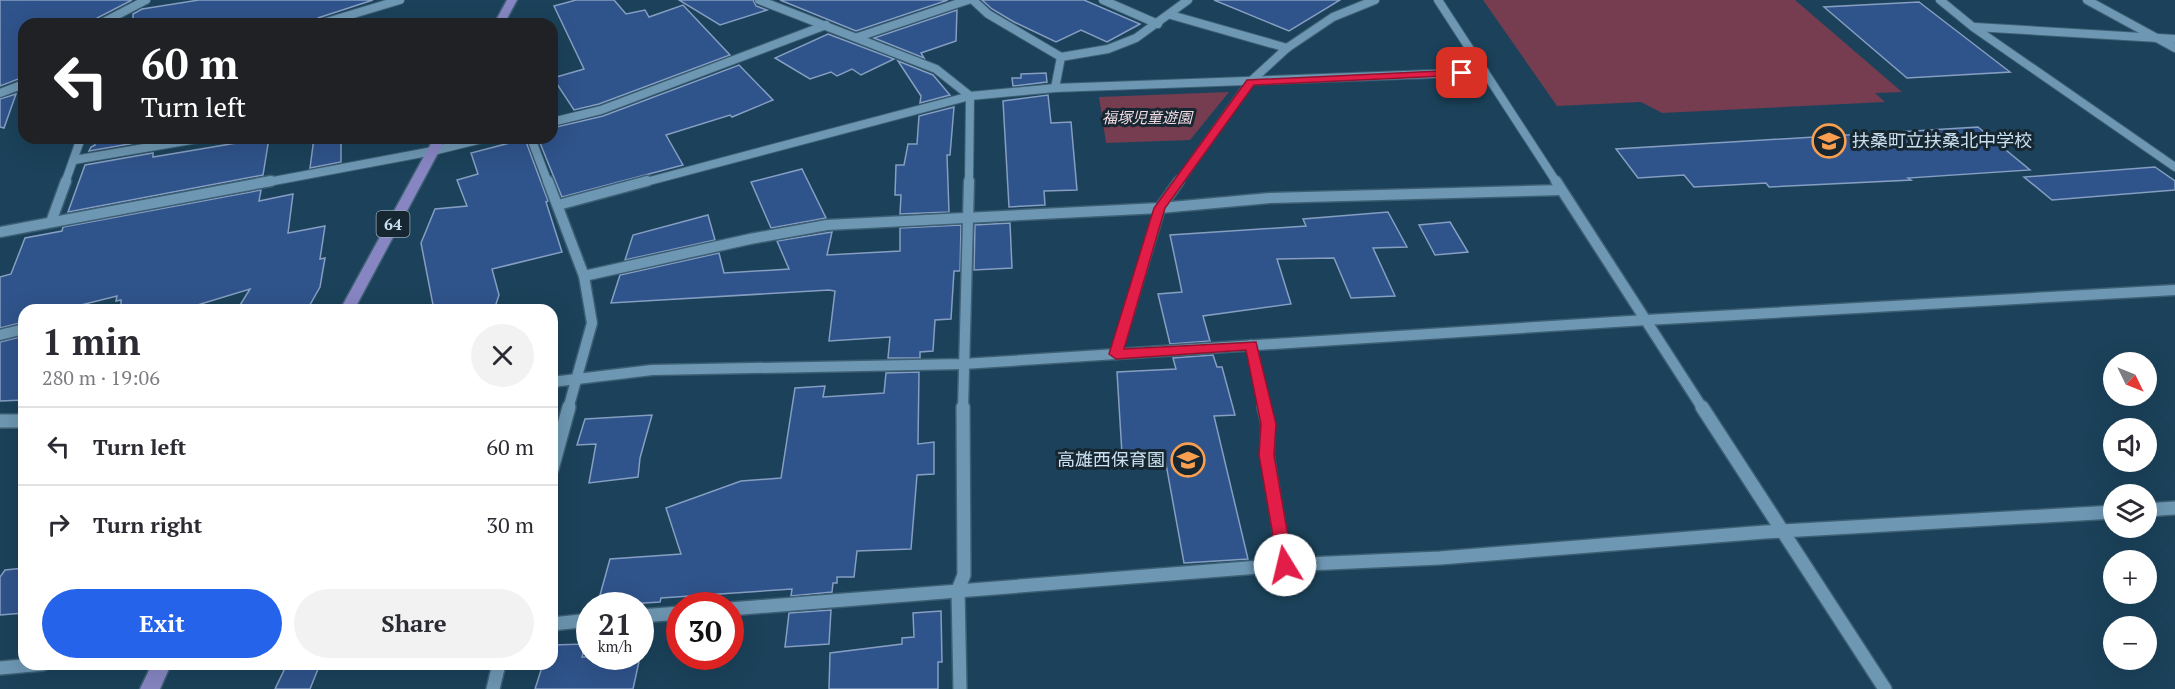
<!DOCTYPE html>
<meta charset="utf-8">
<style>
:root{--surface:#fff;--page:#f2f2f3;--text:#2b2b33;--muted:#7c7c81;--line:#e1e1e2;--accent:#2563eb}
body{margin:0;font-family:"PT Serif","Noto Sans JP",serif;background:var(--page);color:var(--text);height:100vh;display:flex;flex-direction:column;font-size:22px;white-space:nowrap}
*{box-sizing:border-box;margin:0}
p{font-size:20px;color:var(--muted)}
.icon{flex:none;width:33px;height:33px;fill:none;stroke:currentColor;stroke-width:2;stroke-linecap:round;stroke-linejoin:round}
.map{position:relative;flex:1;overflow:hidden}
.details{position:absolute;left:18px;top:304px;width:540px;height:366px;display:flex;flex-direction:column;background:var(--surface);border-radius:18px;box-shadow:0 6px 24px #0002}
.details>*{flex:none}
.guide{position:absolute;left:18px;top:18px;width:540px;height:126px;border-radius:18px;box-shadow:0 6px 24px #0002;background:#202124;color:#fff;overflow:hidden}
.needle{width:39px;rotate:133deg}
.buttons{position:absolute;left:2103px;top:352px;display:grid;gap:12px}
.buttons a{display:grid;place-items:center;width:54px;height:54px;border-radius:50%;background:var(--surface);box-shadow:0 6px 24px #0002;font-size:30px}
.speed{position:absolute;left:576px;top:592px;display:flex;gap:12px;font-size:30px;font-weight:700;text-align:center}
.speed>*{display:grid;place-content:center;width:78px;height:78px;border-radius:50%;background:var(--surface);box-shadow:0 6px 24px #0002;line-height:1}
.speed small{font-size:15px;font-weight:400}
.speed .limit{border:9px solid #d22;background:#fff;color:#111}
.pin{position:absolute;display:grid;place-items:center;width:51px;height:51px;color:#fff;margin:-26px;border-radius:12px;box-shadow:0 3px 9px #0006}
.me{position:absolute;width:66px;margin:-33px;rotate:351deg;stroke-linejoin:round;filter:drop-shadow(0 0 4px #0008)}
.turn{display:flex;align-items:center;gap:21px;height:126px;padding:0 24px;font-size:27px}
.turn .icon{width:78px;height:78px;stroke-width:2.5}
.turn b{display:block;font-size:42px;line-height:51px}
.round{display:grid;place-items:center;flex:none;width:63px;height:63px;border-radius:32px;background:var(--page)}
.head{display:flex;align-items:center;justify-content:space-between;height:102px;padding:0 24px}
h1{font-size:36px;font-weight:700;line-height:45px}
.primary-button{display:flex;gap:12px;margin-top:auto;padding:12px 24px}
.primary-button a{flex:1;height:69px;border-radius:36px;background:var(--accent);color:#fff;font-size:24px;font-weight:700;line-height:69px;text-align:center}
.primary-button a+a{background:var(--page);color:var(--text)}
ul{padding:0;list-style:none}
li{display:flex;align-items:center;gap:18px;height:78px;padding:0 24px;border-top:2px solid var(--line)}
li div{flex:1}
li b{display:block;font-size:22px}
li em{font-style:normal}
.map>svg:first-child{display:block}
.green{fill:#763c50}
.building{fill:#2f538b;stroke:#859ec2;stroke-width:1.5}
.lines{fill:none;stroke-linecap:round;stroke-linejoin:round}
.minor-far2-casing{stroke:#3d5f74;stroke-width:10}
.minor-far1-casing{stroke:#3d5f74;stroke-width:13}
.minor-casing{stroke:#3d5f74;stroke-width:16}
.major-casing{stroke:#3d5f74;stroke-width:3}
.minor-far2{stroke:#6e97b3;stroke-width:8}
.minor-far1{stroke:#6e97b3;stroke-width:10}
.minor{stroke:#6e97b3;stroke-width:13}
.major{fill:#8786c3;fill-rule:evenodd}
.route{fill:#e11d48;stroke:#92132f;stroke-width:1.5}
.labels{text-anchor:middle;stroke-width:6;stroke-linejoin:round;paint-order:stroke}
.far-park-label{font-size:15px;font-style:italic;fill:#f4dde3;stroke:#162732}
.shield{fill:#162732;stroke:#95a8b6;stroke-width:1.5}
.shield-label{font-size:16px;font-weight:bold;fill:#cbe0ef}
.poi-label{font-size:18px;fill:#cbe0ef;stroke:#162732;text-anchor:start}
</style>
<div class="map">
<svg width="2175" height="689" viewBox="0 0 2175 689">
<rect width="100%" height="100%" fill="#1b425a"/>
<g class="green">
<polygon points="1483,0 1795,0 1902,92 1875,93 1885,102 1662,113 1641,102 1557,106"/>
<polygon points="1229,92 1190,140 1106,143 1099,97"/>
</g>
<g class="building">
<polygon points="0,0 132,0 97,18 93,24 24,24 24,70 21,78 0,86"/>
<polygon points="199,0 373,0 318,18 314,24 133,24 133,14 142,9"/>
<polygon points="576,0 614,0 626,14 645,10 649,17 683,5 730,55 599,104 574,110 553,78 584,69 554,6"/>
<polygon points="679,0 753,0 756,6 767,10 720,25"/>
<polygon points="780,0 948,0 856,31"/>
<polygon points="982,0 1084,0 1140,24 1107,42 1081,30 1056,42 1014,22 992,9"/>
<polygon points="1214,0 1340,0 1289,31"/>
<polygon points="1919,2 2010,72 1907,78 1824,7"/>
<polygon points="957,10 956,41 921,53 924,58 874,38"/>
<polygon points="828,34 894,59 861,75 852,69 837,76 831,72 810,79 775,58"/>
<polygon points="898,61 933,75 950,95 920,103 921,96"/>
<polygon points="739,65 773,100 732,117 730,115 666,135 683,165 562,197 538,138 552,138 552,128 603,116"/>
<polygon points="1046,73 1047,82 1013,86 1012,78 1021,78 1021,74"/>
<polygon points="16,94 4,128 0,127 0,99"/>
<polygon points="1048,95 1051,123 1071,122 1077,190 1044,191 1045,205 1009,207 1003,101"/>
<polygon points="954,107 950,155 947,155 949,212 900,214 901,195 895,195 896,165 904,165 908,144 917,144 919,116"/>
<polygon points="1978,127 2030,170 1908,178 1911,180 1769,187 1766,183 1694,187 1684,175 1638,178 1616,149"/>
<polygon points="94,138 152,138 152,140 89,151 91,147 95,145"/>
<polygon points="237,138 269,138 263,175 68,212 85,165 153,153 153,157 236,143"/>
<polygon points="314,138 341,138 341,162 310,168"/>
<polygon points="525,139 548,201 546,202 562,252 492,269 499,295 494,310 434,310 421,243 435,209 467,206 457,180 478,174 471,153"/>
<polygon points="2155,167 2175,181 2175,190 2052,200 2024,177"/>
<polygon points="802,169 826,218 771,228 751,182"/>
<polygon points="261,190 259,201 293,194 288,233 325,226 320,259 325,258 320,287 307,310 237,310 250,289 181,310 121,310 121,300 116,301 117,296 61,310 24,310 24,322 0,328 0,277 11,274 25,238 62,231 63,227"/>
<polygon points="1388,212 1407,247 1373,248 1395,296 1351,298 1334,258 1277,259 1291,304 1203,316 1210,341 1170,344 1158,294 1182,292 1170,235 1306,226 1303,219"/>
<polygon points="708,215 715,240 625,260 633,235"/>
<polygon points="1450,222 1468,252 1435,255 1419,225"/>
<polygon points="1010,223 1012,268 974,270 975,225"/>
<polygon points="961,225 960,271 954,271 951,319 935,320 933,351 920,352 920,358 888,358 890,337 829,341 835,291 829,290 611,303 620,275 719,253 724,273 789,269 777,241 832,232 827,255 900,251 900,228"/>
<polygon points="24,336 24,400 0,401 0,342"/>
<polygon points="1213,355 1217,367 1222,367 1235,415 1214,416 1248,559 1184,563 1164,453 1122,454 1117,372 1176,369 1173,358"/>
<polygon points="919,372 918,444 934,442 934,474 917,475 911,549 857,551 854,577 837,577 837,583 833,583 832,592 791,596 792,589 661,598 660,602 597,606 610,559 681,554 666,508 741,481 781,478 795,388 825,386 823,397 884,393 886,373"/>
<polygon points="652,415 640,458 638,477 589,483 596,444 577,445 585,419"/>
<polygon points="24,568 24,613 0,615 0,577 5,570"/>
<polygon points="831,610 829,644 785,647 789,613"/>
<polygon points="941,611 942,662 938,662 938,689 829,689 830,653 902,644 902,638 914,637 913,613"/>
<polygon points="586,644 582,657 640,657 633,689 535,689 543,664 552,664 552,645"/>
<polygon points="287,664 320,664 310,689 275,689"/>
</g>
<g class="lines">
<g class="minor-far2-casing">
<g id="minor-far2">
<polyline points="759,0 936,69 970,96"/>
<polyline points="973,0 988,14 1061,57 1108,49 1136,38 1188,0"/>
<polyline points="1103,0 1158,24"/>
<polyline points="1438,0 1557,183"/>
<polyline points="1940,0 1973,27 2175,167"/>
<polyline points="2087,0 2175,48"/>
<polyline points="1171,15 1287,48"/>
<polyline points="100,24 146,0"/>
<polyline points="320,24 400,0"/>
<polyline points="1975,27 2175,39"/>
<polyline points="858,37 968,0"/>
<polyline points="1055,88 1061,57"/>
<polyline points="0,93 24,84"/>
<polyline points="552,122 601,110 826,25"/>
<polyline points="531,138 548,183"/>
<polyline points="74,160 203,138"/>
<polyline points="65,183 81,138"/>
<polyline points="263,183 433,151 486,138"/>
<polyline points="642,183 970,96 1055,88 1485,72"/>
<polyline points="969,183 970,96"/>
<polyline points="1178,183 1250,82 1287,48 1333,17 1375,0"/>
</g>
</g>
<g class="minor-far1-casing">
<g id="minor-far1">
<polyline points="548,181 584,276 592,323 568,409"/>
<polyline points="1556,181 1703,409"/>
<polyline points="558,205 647,181"/>
<polyline points="51,222 66,181"/>
<polyline points="0,232 271,181"/>
<polyline points="584,276 750,239 827,225 1160,208 1270,198 1561,190"/>
<polyline points="0,335 24,329"/>
<polyline points="1251,345 1265,409"/>
<polyline points="1116,354 1160,208 1179,181"/>
<polyline points="552,382 652,370 963,364 1646,320 2175,290"/>
<polyline points="963,409 969,181"/>
</g>
</g>
<g class="minor-casing">
<g id="minor">
<polyline points="1264,407 1268,424 1267,455 1285,565"/>
<polyline points="1702,407 1885,689"/>
<polyline points="0,421 24,421"/>
<polyline points="552,469 569,407"/>
<polyline points="2146,510 2175,508"/>
<polyline points="730,609 1285,565 1440,558 1765,532 2114,512"/>
<polyline points="640,616 680,613"/>
<polyline points="552,624 590,620"/>
<polyline points="0,668 43,664"/>
<polyline points="493,689 499,664"/>
<polyline points="960,689 958,590 964,575 963,407"/>
</g>
</g>
<g class="major-casing">
<g id="major">
<polygon points="507,0 517,0 504,24 494,24"/>
<polygon points="434,138 446,138 354,310 340,310"/>
<polygon points="152,664 171,664 160,689 140,689"/>
</g>
</g>
<use href="#minor-far2" class="minor-far2"/>
<use href="#minor-far1" class="minor-far1"/>
<use href="#minor" class="minor"/>
<use href="#major" class="major"/>
</g>
<polygon class="route" points="1462,70 1465,71 1465,75 1254,85 1165,208 1124,349 1256,342 1276,424 1274,455 1293,565 1291,570 1285,572 1279,570 1259,455 1261,424 1246,350 1116,359 1109,354 1154,208 1247,80"/>
<defs>
<g id="school-ring" transform="scale(1.725)"><circle r="9.5" fill="#162732" stroke="#fa9f50" stroke-width="1.5"/><path d="M0-5L7-2L0 1L-7-2ZM-4 1L0 2.5L4 1V4Q0 6-4 4Z" fill="#fa9f50"/></g>
</defs>
<g fill-rule="evenodd">
<use href="#school-ring" x="1829" y="141"/>
<use href="#school-ring" x="1188" y="460"/>
</g>
<g class="labels">
<g class="far-park-label">
<text x="1147" y="123">福塚児童遊園</text>
</g>
<rect class="shield" x="376.5" y="211" width="33" height="26" rx="4.5"/>
<g class="shield-label">
<text x="393" y="230">64</text>
</g>
<g class="poi-label">
<text x="1852" y="147">扶桑町立扶桑北中学校</text>
<text x="1165" y="466" text-anchor="end">高雄西保育園</text>
</g>
</g>
</svg>
<div class="buttons">
<a><svg class="needle" viewBox="-14 -14 28 28"><path d="M0-13l5 13h-10z" fill="#e53935"/><path d="M0 13l5-13h-10z" fill="#7c7c81"/></svg></a>
<a><svg class="icon" aria-label="sound" viewBox="0 0 24 24"><path d="M4 9h4l5-4v14l-5-4H4zM17 9q2 3 0 6"/></svg></a>
<a><svg class="icon" aria-label="layers" viewBox="0 0 24 24"><path d="M12 4l9 5-9 5-9-5zM3 14l9 5 9-5"/></svg></a>
<a>+</a>
<a>−</a>
</div>
<div class="speed"><div>21<small>km/h</small></div><div class="limit">30</div></div>
<div class="pin" style="left:1462px;top:73px;background:#d93025"><svg class="icon" aria-label="arrive" viewBox="0 0 24 24"><path d="M6 21V4h12l-3 4 3 4H6"/></svg></div>
<svg class="me" style="left:1285px;top:565px" viewBox="-20 -20 40 40"><circle r="19" fill="#fff"/><path d="M0-13L10 11 0 6-10 11z" fill="#e11d48"/></svg>
<div class="guide">
<div class="turn"><svg class="icon" aria-label="left" viewBox="0 0 24 24"><path d="M17 20v-9H6M10 6l-5 5 5 5"/></svg><div><b>60 m</b>Turn left</div></div>
</div>
<section class="details">
<div class="head"><div><h1>1 min</h1><p>280 m · 19:06</p></div><a class="round"><svg class="icon" aria-label="close" viewBox="0 0 24 24"><path d="M6 6l12 12M18 6L6 18"/></svg></a></div>
<ul>
<li><svg class="icon" aria-label="left" viewBox="0 0 24 24"><path d="M17 20v-9H6M10 6l-5 5 5 5"/></svg><div><b>Turn left</b></div><em>60 m</em></li>
<li><svg class="icon" aria-label="right" viewBox="0 0 24 24"><path d="M7 20v-9h11M14 6l5 5-5 5"/></svg><div><b>Turn right</b></div><em>30 m</em></li>
</ul>
<div class="primary-button"><a>Exit</a><a>Share</a></div>
</section>
</div>
